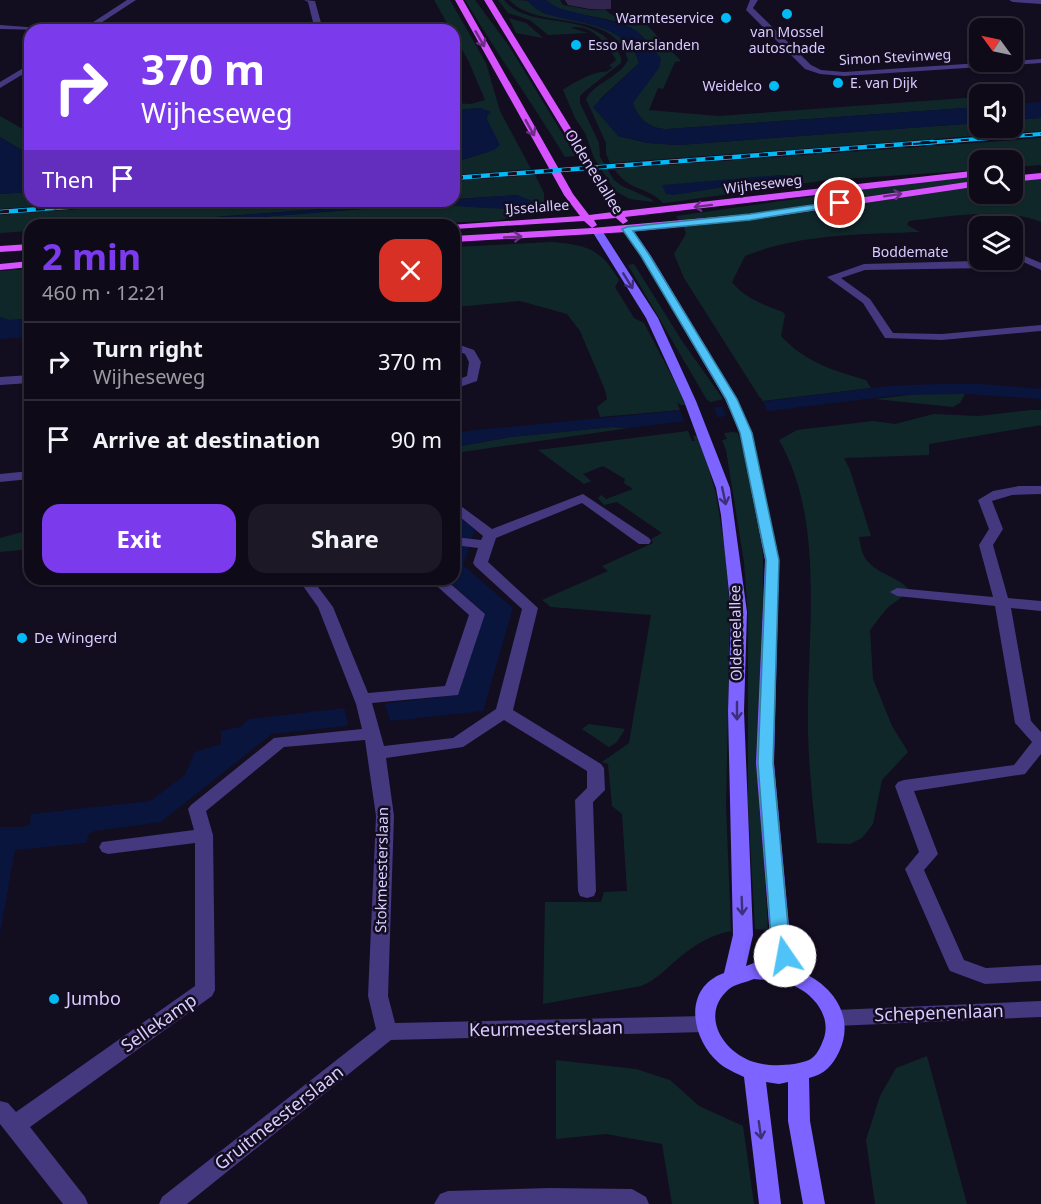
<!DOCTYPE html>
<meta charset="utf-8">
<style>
:root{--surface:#0e0a18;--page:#1c1825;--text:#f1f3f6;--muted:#9b9aa2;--line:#2e2b37;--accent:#7c3aed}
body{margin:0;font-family:"Noto Sans",sans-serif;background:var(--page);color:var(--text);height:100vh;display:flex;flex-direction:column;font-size:22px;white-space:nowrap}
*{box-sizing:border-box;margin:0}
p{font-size:20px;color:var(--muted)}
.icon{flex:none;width:33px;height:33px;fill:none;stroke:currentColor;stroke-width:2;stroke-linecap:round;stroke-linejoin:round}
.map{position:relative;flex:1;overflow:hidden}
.details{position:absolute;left:24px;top:219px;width:436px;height:366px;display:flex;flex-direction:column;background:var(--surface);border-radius:18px;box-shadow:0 2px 4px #0004,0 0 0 2px var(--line)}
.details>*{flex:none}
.hud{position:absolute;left:24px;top:24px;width:436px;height:183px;border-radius:18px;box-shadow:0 2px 4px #0004,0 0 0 2px var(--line);background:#7c3aed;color:#fff;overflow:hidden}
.needle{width:39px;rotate:303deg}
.tools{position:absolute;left:969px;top:18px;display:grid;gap:12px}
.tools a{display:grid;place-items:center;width:54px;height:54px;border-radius:12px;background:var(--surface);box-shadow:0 2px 4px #0004,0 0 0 2px var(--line);font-size:30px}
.pin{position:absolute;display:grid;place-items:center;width:51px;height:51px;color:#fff;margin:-26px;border:3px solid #fff;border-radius:50%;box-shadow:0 2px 6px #0007}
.me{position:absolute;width:66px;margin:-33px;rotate:348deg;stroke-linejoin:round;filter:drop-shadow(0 0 4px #0008)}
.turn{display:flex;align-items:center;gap:21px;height:126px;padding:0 18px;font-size:27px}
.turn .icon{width:78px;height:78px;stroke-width:2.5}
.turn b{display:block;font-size:42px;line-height:51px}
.then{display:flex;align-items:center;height:57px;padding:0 18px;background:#0003;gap:12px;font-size:22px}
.round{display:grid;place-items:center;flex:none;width:63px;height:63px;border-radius:18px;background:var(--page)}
.summary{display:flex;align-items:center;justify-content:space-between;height:102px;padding:0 18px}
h1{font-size:36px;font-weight:700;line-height:45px;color:var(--accent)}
.button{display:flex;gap:12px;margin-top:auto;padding:12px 18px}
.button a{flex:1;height:69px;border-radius:18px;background:var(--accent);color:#fff;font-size:24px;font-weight:700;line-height:69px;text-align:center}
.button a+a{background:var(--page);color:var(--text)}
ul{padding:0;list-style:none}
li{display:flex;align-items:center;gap:18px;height:78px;padding:0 18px;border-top:2px solid var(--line)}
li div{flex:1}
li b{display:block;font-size:22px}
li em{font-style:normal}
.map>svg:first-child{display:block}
.green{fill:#10272a;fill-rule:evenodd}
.water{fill:#09153c}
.pier{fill:#130d20}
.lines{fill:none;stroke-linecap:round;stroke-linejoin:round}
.minor{fill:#44387f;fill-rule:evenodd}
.tertiary{fill:#44387f;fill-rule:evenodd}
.secondary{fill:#7d63ff;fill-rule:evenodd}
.primary{fill:#d753ff;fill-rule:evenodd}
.rail-far1-casing{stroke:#01bbf6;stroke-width:4}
.rail-casing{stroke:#01bbf6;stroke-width:4.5}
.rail-far1{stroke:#130d20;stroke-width:2;stroke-dasharray:8;stroke-linecap:butt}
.rail{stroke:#130d20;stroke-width:3;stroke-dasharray:9;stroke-linecap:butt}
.wall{fill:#33264e}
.oneway{stroke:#6b2c84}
.oneway2{stroke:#3d2f79}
.route{fill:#4fc3f7;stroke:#337fa1;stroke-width:1.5}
.poi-dot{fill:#01bbf6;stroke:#130d20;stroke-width:2}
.labels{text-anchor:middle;stroke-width:5;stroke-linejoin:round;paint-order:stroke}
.far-poi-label{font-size:14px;fill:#d9ccff;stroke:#130d20;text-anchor:end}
.far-street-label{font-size:14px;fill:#d9ccff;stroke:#130d20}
.street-label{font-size:15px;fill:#d9ccff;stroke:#130d20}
.poi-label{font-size:15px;fill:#d9ccff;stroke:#130d20;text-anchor:start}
.near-poi-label{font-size:18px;fill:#d9ccff;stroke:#130d20;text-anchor:start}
.near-street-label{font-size:18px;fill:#d9ccff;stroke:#130d20}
</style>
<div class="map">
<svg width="1041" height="1204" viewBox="0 0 1041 1204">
<rect width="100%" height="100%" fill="#130d20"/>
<g class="green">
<polygon points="434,0 450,0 486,63 500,111 531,169 455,175 455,162 488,152 487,113 481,108 455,110 455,103 471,104 485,100 469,62 455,37 454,30 451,30"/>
<path d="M 465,0 L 475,0 L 509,46 L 576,156 L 565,157 C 533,104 497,54 465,0 Z"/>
<path d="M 498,0 L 504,0 C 529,31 586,10 614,46 C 618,52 622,56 621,63 L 585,91 L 580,96 L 580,103 L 599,143 L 600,157 L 614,180 L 622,186 L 651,199 L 654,202 L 630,199 L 615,191 L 594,158 L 585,133 L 575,118 L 563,90 C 571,84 596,70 606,72 L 613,67 L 609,66 L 616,60 C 608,44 589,22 571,28 L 588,33 L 548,35 L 530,20 L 508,13 Z"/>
<path d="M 509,0 C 514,0 524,0 528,1 C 534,5 538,11 546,14 C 576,23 630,24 639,63 L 599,100 L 618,136 L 648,143 L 678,145 L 979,123 L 980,128 L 1012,128 L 1013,120 L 1041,118 L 1041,131 L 610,163 L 606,154 L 606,143 L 586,99 C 595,82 619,78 628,60 C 614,7 539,32 509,0 Z"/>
<path d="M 546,0 L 560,0 L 563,5 L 591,10 L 605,9 C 613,19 635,25 647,25 L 681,61 L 675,62 L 663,89 L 658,88 L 649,110 L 718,116 L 979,97 L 979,107 L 667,129 C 650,129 638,119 633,103 L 652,48 C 647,42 642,35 636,31 C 611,13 563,18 546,0 Z"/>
<polygon points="509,18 526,23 543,38 516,33"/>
<polygon points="0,116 30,133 30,155 0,137"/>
<path d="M 1041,138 L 1041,165 L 1013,167 L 1012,160 L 980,160 L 979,170 L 828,180 L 673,202 L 663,203 C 647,186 630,192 614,169 ZM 780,175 L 792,176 L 673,195 Z"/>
<polygon points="535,175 544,193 544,202 530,213 496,221 372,225 158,225 402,206 465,205 507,209 530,204 517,195 455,199 455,181"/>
<polygon points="979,177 979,180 757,213 679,221 676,216 931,180"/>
<path d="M 1041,178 L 1041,222 C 1002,207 950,216 909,221 L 907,225 L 920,232 C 863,234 799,234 745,256 L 732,282 C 744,298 764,305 783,312 L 785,315 L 781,336 C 805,362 834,371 866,380 L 871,388 L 762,401 L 684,278 L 674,254 L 686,234 L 684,227 L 762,218 L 979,185 L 980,194 L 1012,194 L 1013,181 Z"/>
<polygon points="30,192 30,201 101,201 0,209 0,194"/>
<polygon points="184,201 426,201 109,225 30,225 30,231 0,233 0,215"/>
<path d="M 551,242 C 587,245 600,248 619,280 L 615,287 L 634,318 L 644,323 L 687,405 L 681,405 L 677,402 L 680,410 L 600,417 L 597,407 L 607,399 L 605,390 L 580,331 L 567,314 L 520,301 L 455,307 L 455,247 Z"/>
<polygon points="634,264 682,341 723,399 711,402 707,400 628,265"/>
<polygon points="30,269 30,319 9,320 0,317 0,271"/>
<polygon points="926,393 965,394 960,403 953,407 875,399"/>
<path d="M 1030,410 L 1041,410 L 1041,425 L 929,444 L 929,455 L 844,458 L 850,470 L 871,536 L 859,537 C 860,542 861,550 864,556 C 873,574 898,575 910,591 L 887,608 L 870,630 L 873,679 L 892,726 L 908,752 L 882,780 L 873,824 L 862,838 L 850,844 L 817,843 C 813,807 809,769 808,733 C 806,641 827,523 779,440 L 797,430 L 873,421 L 895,424 L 934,414 L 979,416 Z"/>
<polygon points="612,427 629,428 455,453 455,447 511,437"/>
<path d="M 688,431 L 692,441 L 695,441 L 693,436 L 699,435 L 716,494 L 725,550 L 730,612 L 726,806 L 731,931 C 711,935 696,944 680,957 C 666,968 657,980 641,986 L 543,1004 L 545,902 L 601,902 L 604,892 L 627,891 L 622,814 L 612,806 L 608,764 L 602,762 L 629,743 L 651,615 L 551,607 L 542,600 L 608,571 L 602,566 L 653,543 L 651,539 L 662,533 L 617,502 L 604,505 L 598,498 L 601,495 L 606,499 L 633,489 L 624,483 L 625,479 L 603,466 L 583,474 L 591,481 L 584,484 L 538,450 Z"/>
<polygon points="733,432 738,433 757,503 763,556 762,824 768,930 755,929 748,804 748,616 744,562 726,450 722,440 727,439 724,433"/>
<polygon points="30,530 30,549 0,552 0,538"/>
<polygon points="589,724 625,729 617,742 609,747 582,729"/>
<polygon points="927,1056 967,1204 875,1204 866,1140 880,1096 896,1068"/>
<polygon points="556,1060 636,1069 670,1080 699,1106 743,1126 754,1204 672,1204 662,1144 606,1134 556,1139"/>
</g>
<g class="water">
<path d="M 527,0 L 546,0 L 558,8 L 622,24 L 637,31 L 661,58 L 659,68 L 633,103 C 638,119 650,129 667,129 L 979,107 L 979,123 L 678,145 L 648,143 L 618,136 L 593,107 L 639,63 C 638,55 633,50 627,44 C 599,14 546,26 527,0 Z"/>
<polygon points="1041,102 1041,118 1013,120 1013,104"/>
<polygon points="481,108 491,112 486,117 500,145 494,150 455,162 455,110"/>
<polygon points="0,137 30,155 30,192 0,194"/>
<polygon points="780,175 794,176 673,195 666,194 662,185"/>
<path d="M 517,195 L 533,201 C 516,215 462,205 438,205 C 328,208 219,225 109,225 Z"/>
<polygon points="0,317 9,320 30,319 30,337 0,339"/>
<polygon points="937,384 982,384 1041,389 1041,399 965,394 900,395 629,428 612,427 511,437 455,447 455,433 476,430 717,407 888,386"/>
<polygon points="455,513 475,530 463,565 513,608 483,711 272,734 161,822 95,831 89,834 86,843 15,850 0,934 0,827 23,827 30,824 31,814 150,801 185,775 195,752 221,744 221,731 240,727 249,719 458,695 484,613 446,579 454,579"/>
</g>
<g class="pier">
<polygon points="761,398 769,414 728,420 721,404"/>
<polygon points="713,405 719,421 685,424 679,407"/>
<polygon points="384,702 391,723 349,727 344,707"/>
</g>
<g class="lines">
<g class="minor">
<polygon points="127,0 136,0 90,30 81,30"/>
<polygon points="304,0 315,1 323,30 315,30 308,2"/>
<polygon points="750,0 758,0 753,8 811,65 821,70 844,72 1041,59 1041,63 844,76 820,74 805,69 746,10"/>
<polygon points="0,25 40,28 44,30 0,29"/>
<polygon points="30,64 30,70 0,88 0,82"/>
<polygon points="1020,254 1041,263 1041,270 1019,260 988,268 865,270 841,278 870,299 893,333 942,334 1041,325 1041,331 942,340 885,338 863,303 827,277 864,264 1012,260 1012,256"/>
<polygon points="454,343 474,350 481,362 477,381 454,389 454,381 467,376 469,362 465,354 454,350"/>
<polygon points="30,375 30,383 0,385 0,377"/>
<polygon points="30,471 30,479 0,482 0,474"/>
<polygon points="1019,486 1041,486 1041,494 1012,495 992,501 1003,529 993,545 1008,598 1041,601 1041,611 1011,608 1031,721 1041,732 1041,754 1025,774 914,791 938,854 924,870 964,960 986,968 1041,965 1041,981 985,984 950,971 947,965 905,869 919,852 895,786 898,782 904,780 1014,765 1032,742 1015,723 995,606 897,596 890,592 897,588 993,597 979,545 989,529 978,500 993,491"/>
<polygon points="583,494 649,538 651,541 649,544 639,544 582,503 496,538 488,562 538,608 513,710 601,764 604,768 605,790 593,802 596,891 594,896 587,898 580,896 578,891 575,800 587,788 587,771 504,720 463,747 386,758 394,816 388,996 395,1023 705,1016 712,1018 715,1024 712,1030 705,1032 391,1040 187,1204 159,1204 162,1197 376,1029 368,996 376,816 365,740 284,747 206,811 213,835 215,990 212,996 30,1127 85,1197 88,1204 63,1204 0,1124 0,1101 8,1103 16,1112 195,986 195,843 108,854 102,852 99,847 102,842 194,830 188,809 191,805 274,738 362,729 356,704 318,607 298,579 312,579 333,607 368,693 445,686 469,615 429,579 445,579 485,614 458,695 372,703 384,746 453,738 496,709 522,609 475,566 473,563 478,548 454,545 454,537 481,540 483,536 454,512 454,501 492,529"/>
<polygon points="1041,1001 1041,1017 836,1026 829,1024 826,1018 829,1012 836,1010"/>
<polygon points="549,1188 632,1189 646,1197 649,1204 434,1204 440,1194 448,1191"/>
</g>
<polygon class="tertiary" points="1009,0 1041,0 1041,4 1013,2"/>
<path class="secondary" d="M 623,227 L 631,227 L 651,256 L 737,399 L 752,433 L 779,560 L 774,763 L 790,937 L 799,971 C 832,984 856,1016 839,1052 C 832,1066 825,1074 809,1078 L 810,1121 L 825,1204 L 803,1204 L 788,1121 L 788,1082 L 779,1084 L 766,1082 L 781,1204 L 759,1204 L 744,1077 C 736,1073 726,1069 719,1063 C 691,1039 682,988 724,973 L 733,935 L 728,711 L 731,612 L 721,515 L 716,488 L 684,401 L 646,318 L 592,231 L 593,229 L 601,229 L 658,318 L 696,401 L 730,488 L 747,612 L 744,711 L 753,935 L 746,966 L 754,963 L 777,966 L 770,937 L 756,763 L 765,560 L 740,433 L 725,399 L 641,256 L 622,229 ZM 754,979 C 765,980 776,980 786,983 C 809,989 832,1013 824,1038 C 821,1046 817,1056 809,1060 C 793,1066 770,1067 754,1062 C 723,1052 699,1015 729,989 C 735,984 747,982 754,979 Z"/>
<g class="primary">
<polygon points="455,0 463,0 573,194 589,215 613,212 484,0 492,0 622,211 980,170 980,176 625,217 628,221 623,224 616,218 594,220 597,225 592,228 750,214 980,180 980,186 750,220 627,232 454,242 454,236 592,228 584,221 454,229 454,225 450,225 580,216 564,195"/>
<polygon points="1041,173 1041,179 1012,182 1012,176"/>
<polygon points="30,244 30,250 0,252 0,246"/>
<polygon points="30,261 30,267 0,270 0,264"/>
</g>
<g class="rail-far1-casing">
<polyline id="rail-far1" points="913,144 1041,134"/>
</g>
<g class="rail-casing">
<g id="rail">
<polyline points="454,178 933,142"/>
<polyline points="0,212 147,201"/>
</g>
</g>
<use href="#rail-far1" class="rail-far1"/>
<use href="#rail" class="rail"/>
</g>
<polygon class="wall" points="565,0 611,0 611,9 590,9 568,5"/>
<defs><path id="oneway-shaft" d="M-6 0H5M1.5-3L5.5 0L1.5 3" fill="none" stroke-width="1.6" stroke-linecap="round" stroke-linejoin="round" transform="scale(1.5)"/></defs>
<g class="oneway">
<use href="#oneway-shaft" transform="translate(480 39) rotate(60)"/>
<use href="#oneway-shaft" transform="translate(530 128) rotate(61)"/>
<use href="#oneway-shaft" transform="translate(893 195) rotate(-9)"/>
<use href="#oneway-shaft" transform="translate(703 206) rotate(173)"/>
<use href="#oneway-shaft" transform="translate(513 237) rotate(-3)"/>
</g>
<g class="oneway2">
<use href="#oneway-shaft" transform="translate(628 281) rotate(58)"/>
<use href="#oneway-shaft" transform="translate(724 496) rotate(78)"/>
<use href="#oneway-shaft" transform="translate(737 711) rotate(90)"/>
<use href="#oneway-shaft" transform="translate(742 906) rotate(88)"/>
<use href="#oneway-shaft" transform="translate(760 1130) rotate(82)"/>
</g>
<polygon class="route" points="840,201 843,202 843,205 750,220 633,231 650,256 737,399 752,433 779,560 773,763 789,937 794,956 791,961 785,963 779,961 771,937 758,763 766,560 740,433 726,399 641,256 622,229 627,227 750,214"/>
<g class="poi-dot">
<circle cx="787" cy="14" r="6"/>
<circle cx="726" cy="18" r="6"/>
<circle cx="576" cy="45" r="6"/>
<circle cx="838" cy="83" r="6"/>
<circle cx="774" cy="86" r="6"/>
<circle cx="22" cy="638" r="6"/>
<circle cx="54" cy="999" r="6"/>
</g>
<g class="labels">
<g class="far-poi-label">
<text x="714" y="23">Warmteservice</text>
<text x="787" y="37" text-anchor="middle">van Mossel<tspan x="787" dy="16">autoschade</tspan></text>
<text x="588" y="50" text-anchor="start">Esso Marslanden</text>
<text x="850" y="88" text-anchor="start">E. van Dijk</text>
<text x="762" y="91">Weidelco</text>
</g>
<g class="far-street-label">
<text transform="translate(895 57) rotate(-3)" y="5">Simon Stevinweg</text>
<text transform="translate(763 184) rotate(-7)" y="5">Wijheseweg</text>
<text transform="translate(537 207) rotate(-4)" y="5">IJsselallee</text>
<text x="910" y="257">Boddemate</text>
</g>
<g class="street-label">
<text transform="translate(594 172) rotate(58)" y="5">Oldeneelallee</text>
<text transform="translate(736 633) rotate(-91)" y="5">Oldeneelallee</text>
<text transform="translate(382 870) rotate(-89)" y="5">Stokmeesterslaan</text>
</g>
<g class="poi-label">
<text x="34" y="643">De Wingerd</text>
</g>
<g class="near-poi-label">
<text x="66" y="1005">Jumbo</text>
</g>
<g class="near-street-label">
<text transform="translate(939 1013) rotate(-2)" y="6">Schepenenlaan</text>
<text transform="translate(159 1023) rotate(-35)" y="6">Sellekamp</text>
<text transform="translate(546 1029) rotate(-1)" y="6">Keurmeesterslaan</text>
<text transform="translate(279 1118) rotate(-38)" y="6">Gruitmeesterslaan</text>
</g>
</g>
</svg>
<div class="tools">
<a><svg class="needle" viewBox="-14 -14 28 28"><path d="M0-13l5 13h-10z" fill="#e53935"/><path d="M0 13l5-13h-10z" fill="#9b9aa2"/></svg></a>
<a><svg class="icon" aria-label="sound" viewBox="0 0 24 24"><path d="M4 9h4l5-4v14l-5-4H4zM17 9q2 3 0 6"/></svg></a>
<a><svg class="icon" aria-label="search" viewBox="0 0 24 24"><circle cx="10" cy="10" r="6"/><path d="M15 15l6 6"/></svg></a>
<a><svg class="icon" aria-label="layers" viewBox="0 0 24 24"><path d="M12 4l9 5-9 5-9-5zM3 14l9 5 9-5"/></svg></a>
</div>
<div class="pin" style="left:840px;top:203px;background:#d93025"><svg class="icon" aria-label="arrive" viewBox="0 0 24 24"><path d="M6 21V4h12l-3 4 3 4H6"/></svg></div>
<svg class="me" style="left:785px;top:956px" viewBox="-20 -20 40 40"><circle r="19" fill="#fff"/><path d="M0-13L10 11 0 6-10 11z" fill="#4fc3f7"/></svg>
<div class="hud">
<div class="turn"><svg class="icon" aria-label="right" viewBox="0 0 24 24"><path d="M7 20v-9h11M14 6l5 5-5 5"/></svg><div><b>370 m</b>Wijheseweg</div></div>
<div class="then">Then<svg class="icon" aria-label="arrive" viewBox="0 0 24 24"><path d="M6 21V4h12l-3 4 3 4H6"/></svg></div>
</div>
<section class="details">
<div class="summary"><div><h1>2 min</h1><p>460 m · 12:21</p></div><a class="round" style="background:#d93025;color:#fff"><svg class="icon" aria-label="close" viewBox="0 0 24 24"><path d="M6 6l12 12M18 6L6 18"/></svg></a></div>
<ul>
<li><svg class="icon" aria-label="right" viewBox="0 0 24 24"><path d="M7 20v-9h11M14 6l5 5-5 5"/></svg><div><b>Turn right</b><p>Wijheseweg</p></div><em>370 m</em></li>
<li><svg class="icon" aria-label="arrive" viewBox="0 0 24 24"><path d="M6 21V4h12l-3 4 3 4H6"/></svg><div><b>Arrive at destination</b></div><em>90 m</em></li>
</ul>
<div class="button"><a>Exit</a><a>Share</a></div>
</section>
</div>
